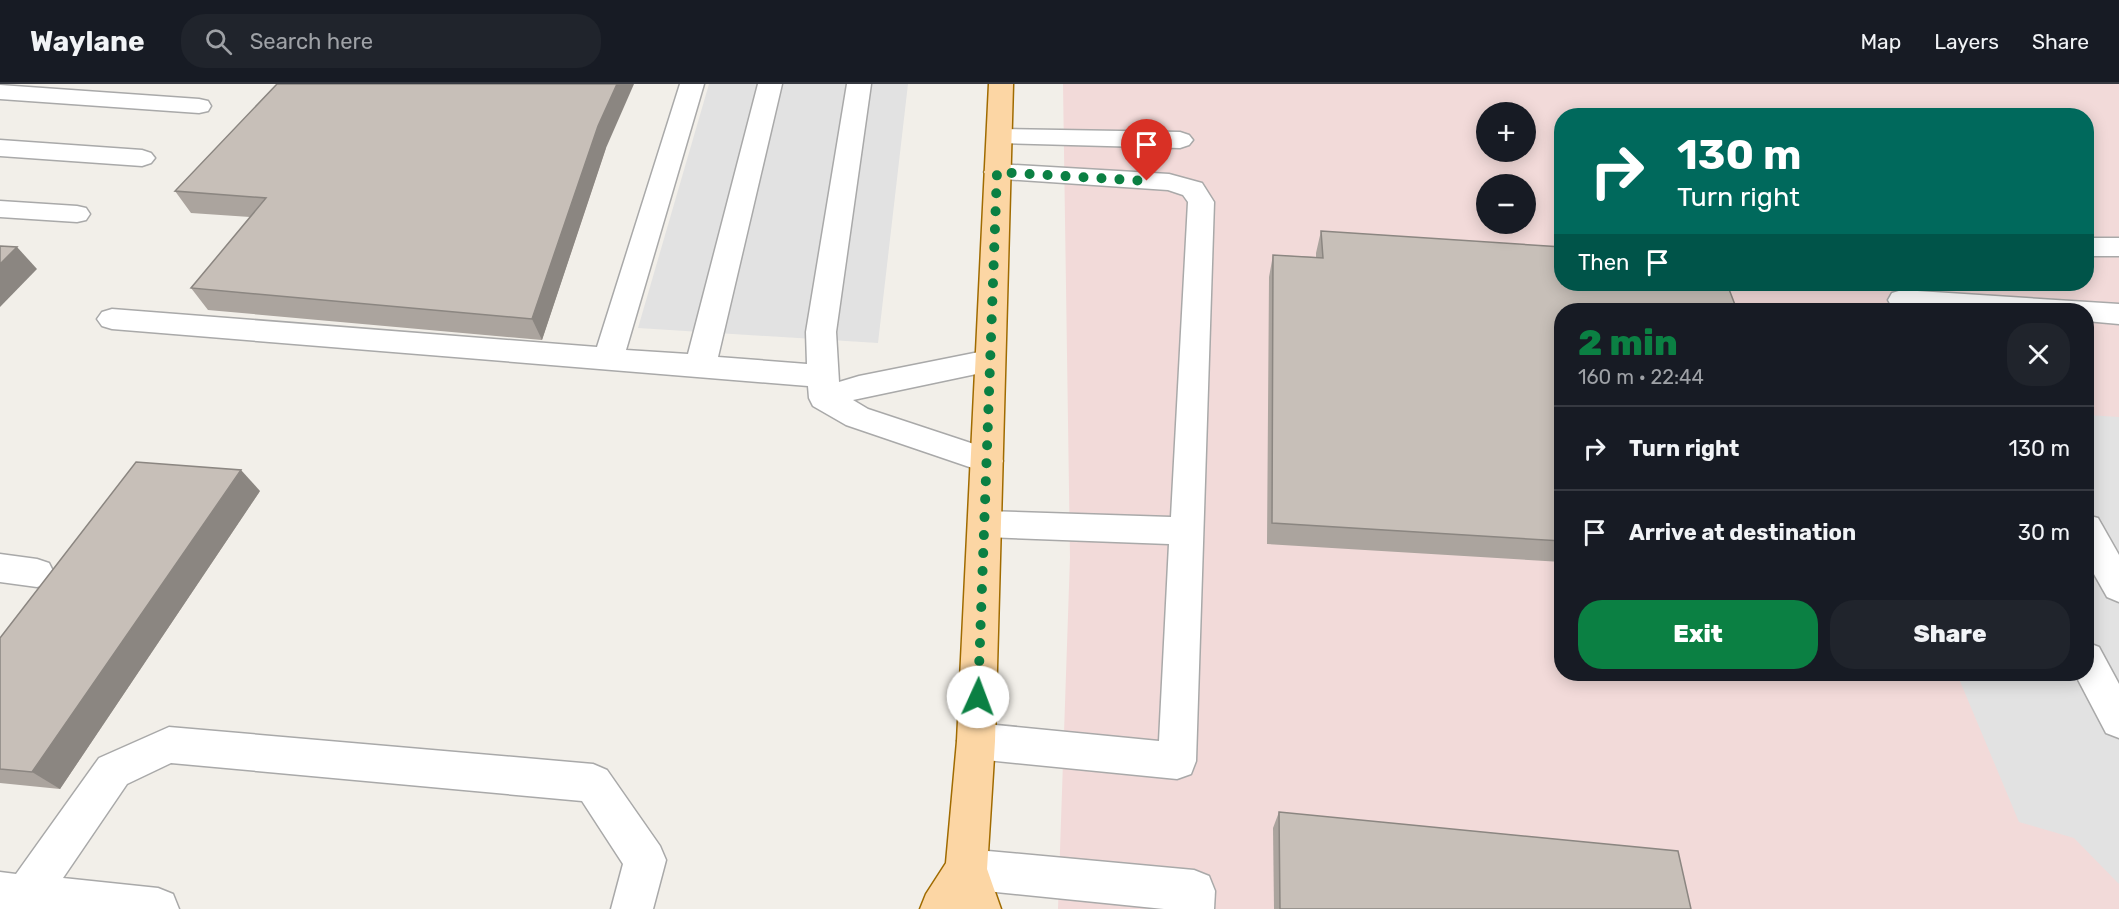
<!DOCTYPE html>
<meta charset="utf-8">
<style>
:root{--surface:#171b24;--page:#20242c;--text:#f1f3f6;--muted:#9ea1a6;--line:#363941;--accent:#0b8043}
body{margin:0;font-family:Rubik,sans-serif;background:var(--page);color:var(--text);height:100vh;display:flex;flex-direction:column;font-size:22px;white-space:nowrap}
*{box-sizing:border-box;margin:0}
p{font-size:20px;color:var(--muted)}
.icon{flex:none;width:33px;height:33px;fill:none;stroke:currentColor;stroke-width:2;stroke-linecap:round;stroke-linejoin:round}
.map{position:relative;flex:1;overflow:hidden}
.sheet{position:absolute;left:1554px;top:219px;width:540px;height:378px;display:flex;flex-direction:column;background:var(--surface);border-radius:24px;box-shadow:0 3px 15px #0003}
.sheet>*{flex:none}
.top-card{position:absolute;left:1554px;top:24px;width:540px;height:183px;border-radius:24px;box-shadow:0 3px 15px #0003;background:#00695c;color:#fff;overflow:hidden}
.fabs{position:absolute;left:1476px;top:18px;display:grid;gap:12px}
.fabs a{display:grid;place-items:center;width:60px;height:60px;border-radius:50%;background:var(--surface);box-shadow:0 3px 15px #0003;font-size:30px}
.pin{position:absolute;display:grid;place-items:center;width:51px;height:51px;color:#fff;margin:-62px -26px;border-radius:50% 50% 50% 0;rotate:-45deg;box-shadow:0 0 6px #0007}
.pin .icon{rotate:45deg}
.me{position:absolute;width:66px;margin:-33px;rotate:2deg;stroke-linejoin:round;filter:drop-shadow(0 0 4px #0008)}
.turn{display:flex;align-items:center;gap:21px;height:126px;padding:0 24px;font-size:27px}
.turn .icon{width:78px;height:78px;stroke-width:2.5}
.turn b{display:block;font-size:42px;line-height:51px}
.then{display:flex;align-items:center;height:57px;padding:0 24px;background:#0003;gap:12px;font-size:22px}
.round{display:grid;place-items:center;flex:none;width:63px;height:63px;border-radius:24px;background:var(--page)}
.headline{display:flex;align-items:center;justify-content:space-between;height:102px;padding:0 24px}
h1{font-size:36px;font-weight:800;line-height:45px;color:var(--accent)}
.primary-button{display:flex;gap:12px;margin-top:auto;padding:12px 24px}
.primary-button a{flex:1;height:69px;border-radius:24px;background:var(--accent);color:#fff;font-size:24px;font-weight:800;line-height:69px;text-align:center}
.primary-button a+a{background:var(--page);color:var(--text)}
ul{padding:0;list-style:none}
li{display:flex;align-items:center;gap:18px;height:84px;padding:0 24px;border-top:2px solid var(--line)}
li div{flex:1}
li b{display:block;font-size:22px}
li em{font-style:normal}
header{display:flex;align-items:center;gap:36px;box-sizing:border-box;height:84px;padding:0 30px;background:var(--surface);border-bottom:2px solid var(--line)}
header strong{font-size:28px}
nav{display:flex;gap:33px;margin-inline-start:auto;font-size:21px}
.search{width:420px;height:54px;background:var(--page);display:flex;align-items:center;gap:15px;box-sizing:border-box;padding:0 21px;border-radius:24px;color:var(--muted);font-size:22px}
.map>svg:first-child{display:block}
.commercial{fill:#f2dad9;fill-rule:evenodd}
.parking{fill:#e2e2e2}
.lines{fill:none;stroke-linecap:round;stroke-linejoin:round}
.minor-casing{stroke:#a9a9a9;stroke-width:3}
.major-casing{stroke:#a06b00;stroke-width:3}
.minor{fill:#fff;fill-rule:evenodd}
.major{fill:#fcd6a4;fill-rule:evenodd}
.wall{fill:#aba49e}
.shaded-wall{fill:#8b8681}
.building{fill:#c7bfb8;stroke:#8b8681;stroke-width:1.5}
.route{stroke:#0b8043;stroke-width:10;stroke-dasharray:0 18}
</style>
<header>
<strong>Waylane</strong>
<div class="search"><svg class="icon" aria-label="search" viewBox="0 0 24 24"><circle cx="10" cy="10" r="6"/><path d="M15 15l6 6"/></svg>Search here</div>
<nav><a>Map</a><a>Layers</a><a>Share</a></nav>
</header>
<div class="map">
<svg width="2119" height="825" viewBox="0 0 2119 825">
<rect width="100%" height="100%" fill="#f2efe9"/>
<path class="commercial" d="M 1063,0 L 2119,0 L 2119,825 L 1058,825 L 1070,473 ZM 1486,28 L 1526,28 L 1526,68 L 1486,68 ZM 1562,32 L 2086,32 L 2086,200 L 1562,200 ZM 1486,100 L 1526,100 L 1526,140 L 1486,140 ZM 1562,226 L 2086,226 L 2086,590 L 1562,590 Z"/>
<g class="parking">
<polygon points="709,0 908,0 878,259 638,244"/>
<polygon points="2087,331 2119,333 2119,800 2074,754 2019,738 1957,590 2086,590"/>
</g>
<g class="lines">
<g class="minor-casing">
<g id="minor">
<polygon points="680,0 704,0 626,266 688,270 758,0 782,0 718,273 807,280 806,248 847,0 871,0 836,248 839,298 859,292 989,266 1000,269 1004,277 1000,285 853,316 868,325 998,368 1003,377 998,386 987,389 846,341 813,322 809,314 808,302 112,245 102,242 97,235 102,228 112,225 597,263"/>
<polygon points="0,1 199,15 208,17 211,22 208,27 199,29 0,15"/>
<polygon points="999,45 1180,48 1189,51 1193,56 1189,61 1180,64 999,59 990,57 987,52 990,47"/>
<polygon points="0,56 142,66 151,69 155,74 151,79 142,82 0,72"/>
<polygon points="997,80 1169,90 1202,99 1214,118 1196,677 1191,690 1177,695 976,675 962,670 957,657 962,644 976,639 1159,657 1169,460 985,453 973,450 968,440 973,430 985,427 1171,433 1188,118 1183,111 1168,106 988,94 984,88 988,82"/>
<polygon points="0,117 77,122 86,124 90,130 86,136 77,138 0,133"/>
<rect x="2086" y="154" width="33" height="18"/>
<polygon points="1902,206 2119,220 2119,240 2086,237 2086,226 1914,226 1892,223 1888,216 1892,209"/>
<polygon points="2086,431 2098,434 2119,471 2119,518 2107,513 2086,476"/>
<polygon points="0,470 37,475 49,479 54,489 49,499 37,503 0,498"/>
<polygon points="2086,558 2099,563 2119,600 2119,654 2106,649 2075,590 2086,590"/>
<polygon points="169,643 593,680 607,686 660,762 666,776 653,825 611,825 623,780 582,717 171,679 127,700 63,794 158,804 173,810 179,825 0,825 0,788 16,790 99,674"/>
<polygon points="966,765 1194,786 1209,792 1215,807 1214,825 1164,825 966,805 951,799 945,785 951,771"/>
</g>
</g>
<g class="major-casing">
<polygon id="major" points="989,0 1013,0 995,657 987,785 1001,825 920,825 926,810 946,779 957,657"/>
</g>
<use href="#minor" class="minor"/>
<use href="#major" class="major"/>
</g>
<g class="wall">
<polygon points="606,64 542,256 208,226 191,204 250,133 191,129 175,107"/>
<polygon points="1321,147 1562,226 1562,478 1267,460 1269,193 1273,171 1316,173 1316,169"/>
<polygon points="260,407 60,705 0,699 0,554"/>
<polygon points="1279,728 1691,825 1274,825 1273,744"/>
</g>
<g class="shaded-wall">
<polygon points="617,0 634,0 606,64 542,256 532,235 598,42"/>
<polygon points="17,163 37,185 0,223 0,180"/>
<polygon points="241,386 260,407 60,705 32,688"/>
</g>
<g class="building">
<polygon points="277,0 617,0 598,42 532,235 191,204 266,114 175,107"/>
<polygon points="1321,147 1562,163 1562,200 1727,200 1737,226 1562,226 1562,457 1272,439 1273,171 1323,174"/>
<polygon points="0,162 17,163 0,180"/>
<polygon points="136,378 241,386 32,688 0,685 0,554"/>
<polygon points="1279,728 1678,767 1691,825 1280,825"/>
</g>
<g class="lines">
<polyline class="route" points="978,613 997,88 1147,97"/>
</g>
</svg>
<div class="fabs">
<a>+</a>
<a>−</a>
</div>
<div class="pin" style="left:1147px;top:97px;background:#d93025"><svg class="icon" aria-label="arrive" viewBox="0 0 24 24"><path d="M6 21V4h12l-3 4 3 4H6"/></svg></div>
<svg class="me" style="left:978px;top:613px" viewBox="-20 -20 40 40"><circle r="19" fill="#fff"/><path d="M0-13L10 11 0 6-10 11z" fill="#0b8043"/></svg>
<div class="top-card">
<div class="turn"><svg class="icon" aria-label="right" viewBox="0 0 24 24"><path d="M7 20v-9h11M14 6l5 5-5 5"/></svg><div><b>130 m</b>Turn right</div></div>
<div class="then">Then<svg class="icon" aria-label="arrive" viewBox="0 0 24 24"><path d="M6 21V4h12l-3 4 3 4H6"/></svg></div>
</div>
<section class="sheet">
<div class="headline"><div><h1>2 min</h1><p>160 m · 22:44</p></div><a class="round"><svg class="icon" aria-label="close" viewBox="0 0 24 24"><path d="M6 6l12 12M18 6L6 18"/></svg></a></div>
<ul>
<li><svg class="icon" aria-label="right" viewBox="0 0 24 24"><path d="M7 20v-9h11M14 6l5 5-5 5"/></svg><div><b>Turn right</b></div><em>130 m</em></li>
<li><svg class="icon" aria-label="arrive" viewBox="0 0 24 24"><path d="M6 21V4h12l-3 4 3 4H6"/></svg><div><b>Arrive at destination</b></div><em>30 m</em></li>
</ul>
<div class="primary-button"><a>Exit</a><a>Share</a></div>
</section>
</div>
